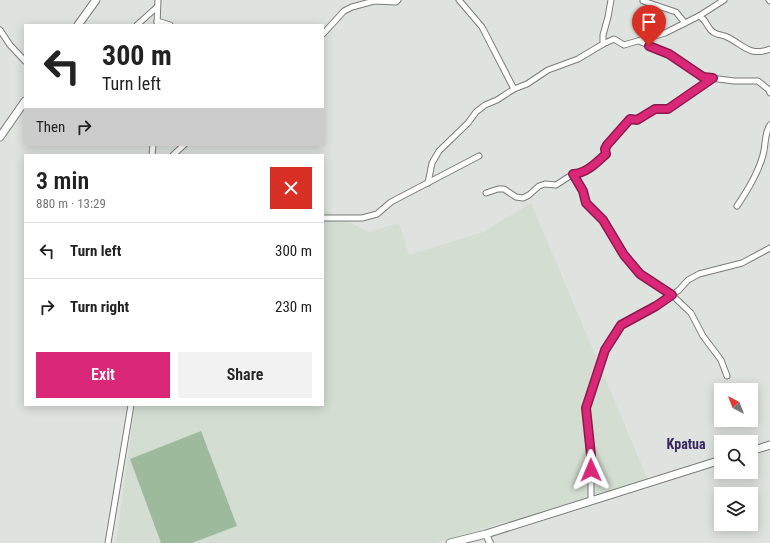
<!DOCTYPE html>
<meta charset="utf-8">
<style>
:root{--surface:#fff;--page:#f2f2f2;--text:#222;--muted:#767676;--line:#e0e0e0;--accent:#db2777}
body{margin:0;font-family:"Roboto Condensed",sans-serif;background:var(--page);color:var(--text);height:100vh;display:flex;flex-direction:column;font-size:15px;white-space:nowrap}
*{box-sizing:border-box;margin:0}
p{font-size:13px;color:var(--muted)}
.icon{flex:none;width:22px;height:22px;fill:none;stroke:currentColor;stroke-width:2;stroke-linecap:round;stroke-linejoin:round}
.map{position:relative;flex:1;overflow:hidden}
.drawer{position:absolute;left:24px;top:154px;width:300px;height:252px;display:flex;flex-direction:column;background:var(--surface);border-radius:0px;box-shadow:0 2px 10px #0003}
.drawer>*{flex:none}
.banner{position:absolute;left:24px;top:24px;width:300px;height:122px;border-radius:0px;box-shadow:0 2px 10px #0003;background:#fff;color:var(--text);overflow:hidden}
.needle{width:26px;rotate:318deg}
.controls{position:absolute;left:714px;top:383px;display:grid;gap:8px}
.controls a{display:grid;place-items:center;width:44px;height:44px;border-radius:0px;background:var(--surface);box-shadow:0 2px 10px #0003;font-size:20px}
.pin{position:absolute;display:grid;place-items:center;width:34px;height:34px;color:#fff;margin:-41px -17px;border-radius:50% 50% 50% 0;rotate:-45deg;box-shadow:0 0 4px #0007}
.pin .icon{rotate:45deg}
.me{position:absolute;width:44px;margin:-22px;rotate:359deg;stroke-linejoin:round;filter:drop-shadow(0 0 3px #0008)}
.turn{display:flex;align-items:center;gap:14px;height:84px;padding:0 12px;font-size:18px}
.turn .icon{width:52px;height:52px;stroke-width:2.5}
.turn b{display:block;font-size:28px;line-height:34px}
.then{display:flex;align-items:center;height:38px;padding:0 12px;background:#0003;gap:8px;font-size:15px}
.round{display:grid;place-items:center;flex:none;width:42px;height:42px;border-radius:0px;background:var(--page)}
.summary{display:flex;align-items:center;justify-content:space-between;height:68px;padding:0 12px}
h1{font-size:24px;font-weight:600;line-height:30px}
.action{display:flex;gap:8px;margin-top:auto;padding:8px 12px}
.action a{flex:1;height:46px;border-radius:0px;background:var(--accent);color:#fff;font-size:16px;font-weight:600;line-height:46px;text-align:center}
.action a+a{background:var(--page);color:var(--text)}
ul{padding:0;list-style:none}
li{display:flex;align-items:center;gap:12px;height:56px;padding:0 12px;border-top:1px solid var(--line)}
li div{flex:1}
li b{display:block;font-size:15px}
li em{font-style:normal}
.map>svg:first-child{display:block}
.built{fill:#d3ddd2}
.green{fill:#9eba9d}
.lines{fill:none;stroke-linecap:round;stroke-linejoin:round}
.minor-casing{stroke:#797d79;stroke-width:7}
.tertiary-casing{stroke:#797d79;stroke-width:8}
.secondary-casing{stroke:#797d79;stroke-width:9}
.minor{stroke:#fff;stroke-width:5}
.tertiary{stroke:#fff;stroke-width:6}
.secondary{stroke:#fff;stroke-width:7}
.route-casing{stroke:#8e194d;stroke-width:10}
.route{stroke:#db2777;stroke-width:7}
.labels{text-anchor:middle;stroke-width:4;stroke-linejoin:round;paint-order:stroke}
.district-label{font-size:14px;font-weight:bold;fill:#382560;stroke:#dfe3df}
</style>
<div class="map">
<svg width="770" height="543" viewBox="0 0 770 543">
<rect width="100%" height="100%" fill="#dfe3df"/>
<polygon class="built" points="531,203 648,480 435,543 116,543 135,405 323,405 323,209 369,232 399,223 409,255 483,232"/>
<polygon class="green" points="201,431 237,526 192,543 161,543 130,459"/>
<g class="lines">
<g class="minor-casing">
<g id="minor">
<polyline points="459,0 482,27 514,89"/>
<polyline points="769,0 770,1"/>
<polyline points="643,1 676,12 685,23"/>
<path d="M 699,16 C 707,20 707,28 713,32 C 717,35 723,35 727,37 C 744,45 749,57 770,49"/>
<polyline points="157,21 170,25"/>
<polyline points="137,25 157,7"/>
<polyline points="157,25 158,0"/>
<polyline points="0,30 10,45 25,61"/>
<polyline points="323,34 344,11 352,7 374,1 396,2 398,0"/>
<polyline points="639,41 669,54 703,77 734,81 758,81 769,90 770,93"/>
<polyline points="603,44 614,39 624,45 665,33 699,16 724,0"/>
<polyline points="152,155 153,145"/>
<polyline points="173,155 184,145"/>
<polyline points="573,174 583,191 586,203 603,220 624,255 641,274 672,295 691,313 703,336 721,360 727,376"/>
<polyline points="428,183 432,163 439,151 468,123 476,112 485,105 497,100 514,89 527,84 548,70 578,59 603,44 603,35 608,17 611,0"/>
<polyline points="486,193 498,189 504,189 516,197 523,198 529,195 539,186 545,184 556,185 573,174 581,173 586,171 606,154 605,149 607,145 630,119 637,120 655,109 668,109 713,79"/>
<path d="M 737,206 C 748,190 758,174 763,155 C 766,145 764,134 770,125"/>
<polyline points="323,218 362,218 377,214 391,202 479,156"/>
<polyline points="591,501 591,455 585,408 605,350 621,325 656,307 679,290 688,280 699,274 742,263 770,248"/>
<polyline points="108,543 131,405"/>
</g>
</g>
<g class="tertiary-casing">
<polyline id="tertiary" points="486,534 490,543"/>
</g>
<g class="secondary-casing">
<g id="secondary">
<polyline points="78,25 96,0"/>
<polyline points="0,137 25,101"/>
<polyline points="751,451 770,445"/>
<polyline points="450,543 486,534 721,460"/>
</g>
</g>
<use href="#minor" class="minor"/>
<use href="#tertiary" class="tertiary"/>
<use href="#secondary" class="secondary"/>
</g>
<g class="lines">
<g class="route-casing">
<path id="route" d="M 591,470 L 591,455 L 586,408 L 605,350 L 621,325 L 656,306 L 672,295 L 640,274 L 624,255 L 603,220 L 586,203 L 583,191 L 573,174 C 587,173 596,163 606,154 L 605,149 L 607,145 L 630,119 L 637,120 L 655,109 L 668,109 L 713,78 L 703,77 L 669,54 L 649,46"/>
</g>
<use href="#route" class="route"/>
</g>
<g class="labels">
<g class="district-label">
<text x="686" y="449">Kpatua</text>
</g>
</g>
</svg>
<div class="controls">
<a><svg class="needle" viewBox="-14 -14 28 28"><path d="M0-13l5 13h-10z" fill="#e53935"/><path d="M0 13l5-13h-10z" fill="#767676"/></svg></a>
<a><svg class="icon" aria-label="search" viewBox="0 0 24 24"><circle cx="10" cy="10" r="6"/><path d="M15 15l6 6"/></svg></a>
<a><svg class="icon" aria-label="layers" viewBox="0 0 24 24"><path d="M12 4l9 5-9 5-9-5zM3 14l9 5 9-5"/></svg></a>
</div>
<div class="pin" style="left:649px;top:46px;background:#d93025"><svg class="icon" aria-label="arrive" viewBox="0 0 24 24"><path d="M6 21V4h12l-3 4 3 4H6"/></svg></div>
<svg class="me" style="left:591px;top:470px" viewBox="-20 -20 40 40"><path d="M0-17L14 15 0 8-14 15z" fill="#db2777" stroke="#fff" stroke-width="4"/></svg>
<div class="banner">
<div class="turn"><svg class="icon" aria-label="left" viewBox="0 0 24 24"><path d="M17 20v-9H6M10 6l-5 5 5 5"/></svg><div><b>300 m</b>Turn left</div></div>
<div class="then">Then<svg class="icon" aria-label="right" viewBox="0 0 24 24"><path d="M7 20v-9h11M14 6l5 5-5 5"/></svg></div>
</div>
<section class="drawer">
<div class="summary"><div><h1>3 min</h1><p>880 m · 13:29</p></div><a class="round" style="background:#d93025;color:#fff"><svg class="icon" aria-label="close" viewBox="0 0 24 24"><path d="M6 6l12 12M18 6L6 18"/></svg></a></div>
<ul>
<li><svg class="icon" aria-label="left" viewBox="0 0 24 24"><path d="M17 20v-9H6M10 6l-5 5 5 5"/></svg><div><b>Turn left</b></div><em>300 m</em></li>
<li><svg class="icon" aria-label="right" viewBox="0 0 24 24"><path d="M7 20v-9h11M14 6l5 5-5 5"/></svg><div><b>Turn right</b></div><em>230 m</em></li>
</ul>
<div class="action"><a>Exit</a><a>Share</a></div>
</section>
</div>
